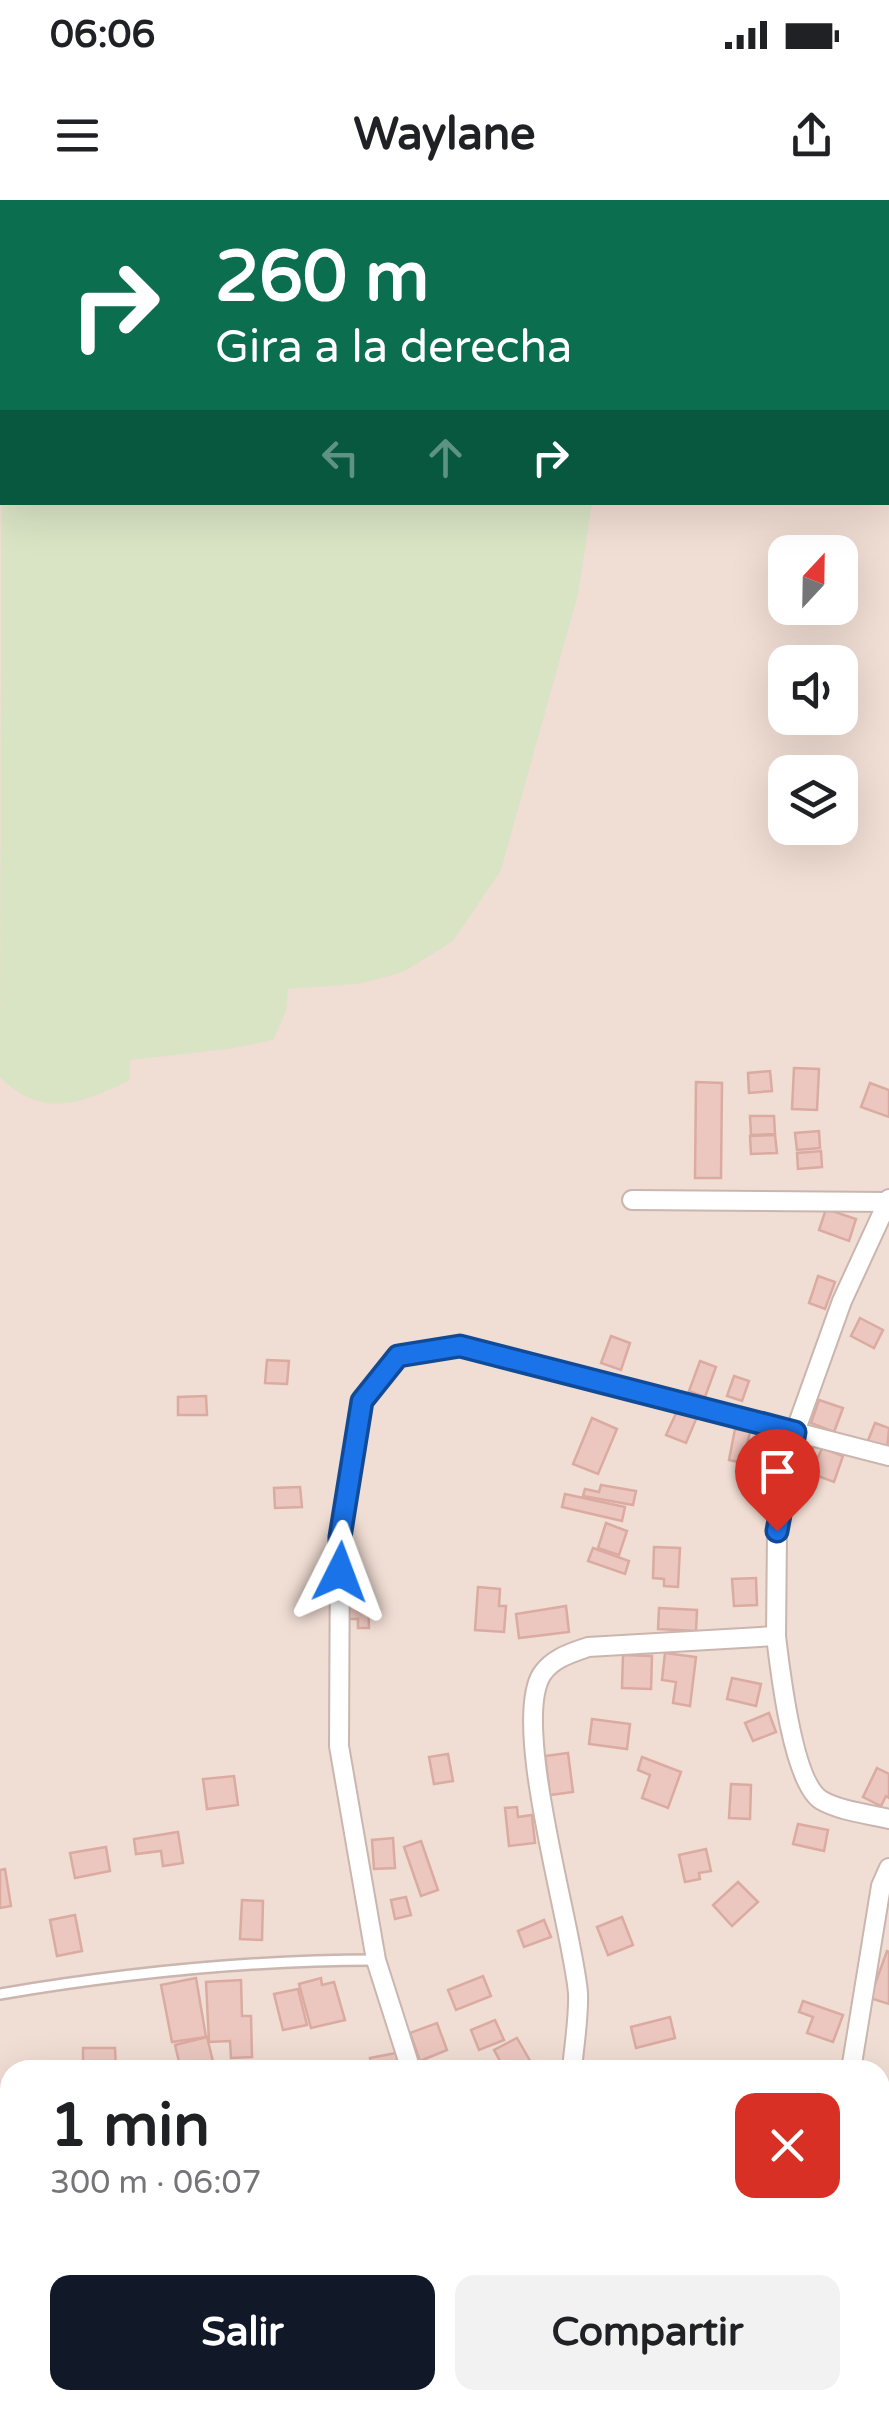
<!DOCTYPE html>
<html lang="es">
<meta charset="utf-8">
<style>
:root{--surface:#fff;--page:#f2f2f2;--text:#202124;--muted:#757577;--accent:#111827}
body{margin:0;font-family:"Varela Round",sans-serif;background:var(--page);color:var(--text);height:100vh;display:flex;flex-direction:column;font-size:38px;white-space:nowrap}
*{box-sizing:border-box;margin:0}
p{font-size:32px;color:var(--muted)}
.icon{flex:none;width:55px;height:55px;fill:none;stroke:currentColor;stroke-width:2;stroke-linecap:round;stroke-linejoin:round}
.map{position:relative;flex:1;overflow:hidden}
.details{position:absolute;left:0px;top:1860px;width:890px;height:350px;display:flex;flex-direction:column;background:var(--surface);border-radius:30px 30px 0 0;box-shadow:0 10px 40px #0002}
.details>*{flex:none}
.banner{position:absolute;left:0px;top:0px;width:890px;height:305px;box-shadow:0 10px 40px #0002;background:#0b6e4f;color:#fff;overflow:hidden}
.needle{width:65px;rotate:22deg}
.tools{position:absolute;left:768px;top:335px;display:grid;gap:20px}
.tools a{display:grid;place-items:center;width:90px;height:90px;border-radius:20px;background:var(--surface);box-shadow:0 10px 40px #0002;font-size:50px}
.pin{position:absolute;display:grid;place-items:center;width:85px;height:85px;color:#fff;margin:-102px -42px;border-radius:50% 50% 50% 0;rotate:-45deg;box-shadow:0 0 10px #0007}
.pin .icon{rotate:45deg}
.me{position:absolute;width:110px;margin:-55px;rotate:3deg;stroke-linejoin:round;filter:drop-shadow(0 0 8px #0008)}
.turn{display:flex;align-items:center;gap:35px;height:210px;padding:0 50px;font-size:45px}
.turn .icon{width:130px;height:130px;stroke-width:2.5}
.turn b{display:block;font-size:70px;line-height:85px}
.lanes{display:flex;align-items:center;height:95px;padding:0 50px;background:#0003;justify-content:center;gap:50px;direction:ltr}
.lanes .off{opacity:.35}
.round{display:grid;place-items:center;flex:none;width:105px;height:105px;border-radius:20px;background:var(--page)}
.headline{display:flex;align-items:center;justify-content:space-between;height:170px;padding:0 50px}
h1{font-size:60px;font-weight:800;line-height:75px}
.cta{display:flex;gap:20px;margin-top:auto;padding:20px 50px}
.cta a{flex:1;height:115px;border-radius:20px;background:var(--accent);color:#fff;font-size:40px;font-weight:800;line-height:115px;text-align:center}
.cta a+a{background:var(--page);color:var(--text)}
.status{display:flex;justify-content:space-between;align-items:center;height:70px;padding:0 50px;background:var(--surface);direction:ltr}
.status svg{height:28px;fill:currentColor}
header{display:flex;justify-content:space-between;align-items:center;height:130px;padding:0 50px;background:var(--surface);font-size:45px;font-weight:800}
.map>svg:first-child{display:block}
.residential{fill:#f0ddd3;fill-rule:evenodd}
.green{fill:#d8e4c4}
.building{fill:#ebc7bf;stroke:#dbaba1;stroke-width:2.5}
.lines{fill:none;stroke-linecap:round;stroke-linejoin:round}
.service-casing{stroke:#cbb5af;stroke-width:14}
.minor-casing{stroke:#cbb5af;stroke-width:22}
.path{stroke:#cfaaa2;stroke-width:2.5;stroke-dasharray:2.5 8;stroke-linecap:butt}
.service{stroke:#fff;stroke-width:9}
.minor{stroke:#fff;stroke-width:18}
.route-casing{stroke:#114b97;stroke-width:25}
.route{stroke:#1a73e8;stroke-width:18}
</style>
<div class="status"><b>06:06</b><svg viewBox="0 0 49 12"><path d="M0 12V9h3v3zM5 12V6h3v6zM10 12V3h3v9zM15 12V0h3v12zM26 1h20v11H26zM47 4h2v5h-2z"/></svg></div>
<header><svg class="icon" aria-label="menu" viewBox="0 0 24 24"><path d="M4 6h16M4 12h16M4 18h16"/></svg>Waylane<svg class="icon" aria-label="share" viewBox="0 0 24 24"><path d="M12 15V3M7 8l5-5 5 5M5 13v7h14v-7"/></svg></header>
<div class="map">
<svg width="889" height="2210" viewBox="0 0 889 2210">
<rect width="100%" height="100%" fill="#f9ece4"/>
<path class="residential" d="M 0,0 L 889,0 L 889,2210 L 0,2210 ZM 2,2 L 888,2 L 888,302 L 2,302 ZM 785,352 L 840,352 L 840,408 L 785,408 ZM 785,462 L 840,462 L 840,518 L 785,518 ZM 785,572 L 840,572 L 840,628 L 785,628 ZM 10,1870 L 880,1870 L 880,2200 L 10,2200 Z"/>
<g class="green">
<polygon points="11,0 770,0 11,2"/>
<path d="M 2,32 L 2,302 L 592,303 L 578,394 L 501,670 L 453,741 L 403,772 L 359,784 L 288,789 L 286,811 L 273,840 L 228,849 L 130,860 L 130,880 C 82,903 43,920 0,877 Z"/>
</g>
<g class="building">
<polygon points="794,868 819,869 817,910 792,909"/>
<polygon points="770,871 772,891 749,893 748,873"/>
<polygon points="696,882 722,883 721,978 695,978"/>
<polygon points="870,883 889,890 889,917 861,907"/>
<polygon points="750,916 774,916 775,934 751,935"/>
<polygon points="819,931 820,948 797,950 795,933"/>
<polygon points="775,935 777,953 751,954 750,936"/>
<polygon points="821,951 822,967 798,969 797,953"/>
<polygon points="826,1009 856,1019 849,1041 819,1030"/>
<polygon points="818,1076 835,1082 825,1109 809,1103"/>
<polygon points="860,1118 883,1130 874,1148 851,1136"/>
<polygon points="611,1136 630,1143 621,1170 601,1163"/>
<polygon points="267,1160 289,1161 287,1184 265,1183"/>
<polygon points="700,1161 716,1167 705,1197 689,1191"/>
<polygon points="734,1176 749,1181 742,1201 727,1196"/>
<polygon points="206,1196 207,1215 178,1215 178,1197"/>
<polygon points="819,1200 843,1208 834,1232 811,1223"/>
<polygon points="678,1209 697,1217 686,1243 666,1235"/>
<polygon points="592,1218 617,1229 598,1274 573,1264"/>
<polygon points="875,1223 889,1228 887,1251 867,1243"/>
<polygon points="735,1229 750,1232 743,1263 729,1260"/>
<polygon points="759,1231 783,1237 775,1265 752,1258"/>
<polygon points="803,1242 814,1246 809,1257 817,1260 822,1248 843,1256 834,1282 793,1267"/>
<polygon points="601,1285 636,1291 633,1305 583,1296 585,1289 599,1292"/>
<polygon points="300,1287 302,1307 275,1308 274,1288"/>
<polygon points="565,1294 625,1307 622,1321 562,1307"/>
<polygon points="606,1323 627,1331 619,1355 598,1348"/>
<polygon points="654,1347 680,1348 678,1387 664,1386 664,1379 653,1378"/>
<polygon points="593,1348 629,1361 625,1374 588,1361"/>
<polygon points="756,1378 757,1405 734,1406 732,1379"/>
<polygon points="478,1387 500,1389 499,1406 506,1406 504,1432 475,1430"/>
<polygon points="346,1398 368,1398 369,1428 358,1428 358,1419 346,1419"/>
<polygon points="566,1406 569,1432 519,1438 516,1414"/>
<polygon points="659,1408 697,1410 696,1431 658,1429"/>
<polygon points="665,1453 696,1457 690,1506 673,1503 676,1482 662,1480"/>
<polygon points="623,1455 652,1456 651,1489 622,1488"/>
<polygon points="732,1478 761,1484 756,1506 727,1499"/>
<polygon points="769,1513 776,1532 753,1541 745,1523"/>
<polygon points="592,1519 630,1524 627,1549 589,1544"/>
<polygon points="568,1553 573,1592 550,1595 545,1556"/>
<polygon points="448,1554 453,1581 434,1584 429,1557"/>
<polygon points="642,1557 681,1572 668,1608 642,1598 650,1575 638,1570"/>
<polygon points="877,1568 889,1574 889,1598 886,1596 881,1606 863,1597"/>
<polygon points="234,1576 238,1605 207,1609 203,1579"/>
<polygon points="731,1584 751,1585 750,1619 729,1618"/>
<polygon points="517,1607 518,1617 532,1615 535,1643 509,1646 505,1608"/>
<polygon points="798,1624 828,1630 824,1651 793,1644"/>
<polygon points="178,1632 183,1663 163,1666 161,1651 136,1654 134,1639"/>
<polygon points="393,1638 395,1668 374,1669 372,1640"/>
<polygon points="421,1641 438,1690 421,1696 404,1647"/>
<polygon points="106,1647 110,1671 75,1678 70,1653"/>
<polygon points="706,1649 711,1671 699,1673 700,1679 685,1682 679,1655"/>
<polygon points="5,1669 11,1706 0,1708 0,1670"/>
<polygon points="738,1682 758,1702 732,1726 713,1705"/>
<polygon points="406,1697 411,1715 395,1719 391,1700"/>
<polygon points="242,1700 263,1701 262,1740 240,1739"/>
<polygon points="75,1715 82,1751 57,1756 50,1720"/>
<polygon points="622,1717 633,1745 608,1755 597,1727"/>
<polygon points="544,1720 551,1737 524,1747 518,1731"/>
<polygon points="887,1751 889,1752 889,1804 870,1798"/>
<polygon points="483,1776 491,1796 456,1810 448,1790"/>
<polygon points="196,1778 206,1837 172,1842 161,1785"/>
<polygon points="321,1778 322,1785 334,1782 345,1820 311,1828 299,1784"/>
<polygon points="241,1780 242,1816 251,1816 252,1857 231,1858 230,1841 209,1842 206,1782"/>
<polygon points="298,1789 307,1825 283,1830 274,1794"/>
<polygon points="803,1801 843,1815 833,1842 807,1833 813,1817 799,1812"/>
<polygon points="670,1817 675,1838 636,1848 631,1827"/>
<polygon points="495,1820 504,1840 479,1850 471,1830"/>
<polygon points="437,1823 447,1850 420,1861 410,1833"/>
<polygon points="207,1837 215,1870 181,1870 175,1845"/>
<polygon points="517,1838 533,1866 525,1870 505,1870 494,1850"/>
<polygon points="83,1848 115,1848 116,1870 83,1870"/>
<polygon points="396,1853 399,1870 373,1870 370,1858"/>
<rect x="255" y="1864" width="17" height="6"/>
<polygon points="6,1957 10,1966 10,1989 0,1993 0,1960"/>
<polygon points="880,2000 885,2001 880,2035"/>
<polygon points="10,2040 10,2083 0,2085 0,2042"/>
<polygon points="880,2058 889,2061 889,2086 880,2083"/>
<polygon points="880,2153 889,2155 889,2179 880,2177"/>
<polygon points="200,2200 229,2200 229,2210 199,2210"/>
<polygon points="251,2200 252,2210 235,2210 234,2201"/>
<polygon points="417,2200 441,2200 439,2210 415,2210"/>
<polygon points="448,2200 490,2200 488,2209"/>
<polygon points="597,2200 623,2200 619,2210"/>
<polygon points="661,2200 683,2200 682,2210 661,2210"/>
<polygon points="711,2200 732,2200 731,2210 709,2210"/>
<rect x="780" y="2203" width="14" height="7"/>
</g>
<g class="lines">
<g class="service-casing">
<path id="service" d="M 0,1794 C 124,1773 249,1760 375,1760"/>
</g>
<g class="minor-casing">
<g id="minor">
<polyline points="787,2 790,0"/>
<polyline points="823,2 826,0"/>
<polyline points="632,1000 887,1002 889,1008"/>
<path d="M 776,1436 C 780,1470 793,1582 821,1600 C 840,1611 868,1614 889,1619"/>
<polyline points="411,1870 376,1760 339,1546 340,1337 362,1201 398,1155 460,1146 889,1256"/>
<path d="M 572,1870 C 574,1845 579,1818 578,1793 C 573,1729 510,1524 542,1474 C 553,1458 571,1453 588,1447 L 776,1436 L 777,1331 L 795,1232 L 842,1101 L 889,999"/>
<polyline points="851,1870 881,1686 889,1668"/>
<polyline points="0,2109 10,2109"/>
<polyline points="880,2194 889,2195"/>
<polyline points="527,2210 527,2200"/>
<polyline points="809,2210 809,2200"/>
</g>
</g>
<polyline class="path" points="0,2173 7,2210"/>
<use href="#service" class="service"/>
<use href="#minor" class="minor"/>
</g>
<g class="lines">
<g class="route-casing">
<polyline id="route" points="340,1372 340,1337 362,1201 398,1156 460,1146 795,1232 777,1331"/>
</g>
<use href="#route" class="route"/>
</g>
</svg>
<div class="tools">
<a><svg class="needle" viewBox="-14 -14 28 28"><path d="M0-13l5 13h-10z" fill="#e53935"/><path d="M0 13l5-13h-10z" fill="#757577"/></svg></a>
<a><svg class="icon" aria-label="sound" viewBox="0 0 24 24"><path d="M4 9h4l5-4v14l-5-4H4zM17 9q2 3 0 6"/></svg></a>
<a><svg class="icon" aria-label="layers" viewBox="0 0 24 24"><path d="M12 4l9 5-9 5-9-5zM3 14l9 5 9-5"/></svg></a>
</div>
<div class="pin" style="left:777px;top:1331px;background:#d93025"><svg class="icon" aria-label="arrive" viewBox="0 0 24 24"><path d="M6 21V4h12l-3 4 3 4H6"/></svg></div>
<svg class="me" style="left:340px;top:1372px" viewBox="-20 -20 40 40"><path d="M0-17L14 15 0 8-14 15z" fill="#1a73e8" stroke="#fff" stroke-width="4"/></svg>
<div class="banner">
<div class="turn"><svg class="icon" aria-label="right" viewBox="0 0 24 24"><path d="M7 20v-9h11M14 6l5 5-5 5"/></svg><div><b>260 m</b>Gira a la derecha</div></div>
<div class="lanes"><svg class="icon off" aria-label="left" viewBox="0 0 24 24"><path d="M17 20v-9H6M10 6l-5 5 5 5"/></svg><svg class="icon off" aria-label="ahead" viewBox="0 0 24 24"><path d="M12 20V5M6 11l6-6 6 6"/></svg><svg class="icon" aria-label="right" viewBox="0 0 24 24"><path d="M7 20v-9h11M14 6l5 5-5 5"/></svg></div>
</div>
<section class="details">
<div class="headline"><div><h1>1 min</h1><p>300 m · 06:07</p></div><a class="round" style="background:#d93025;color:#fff"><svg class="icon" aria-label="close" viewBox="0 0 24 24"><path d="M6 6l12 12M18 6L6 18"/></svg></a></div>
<div class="cta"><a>Salir</a><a>Compartir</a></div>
</section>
</div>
